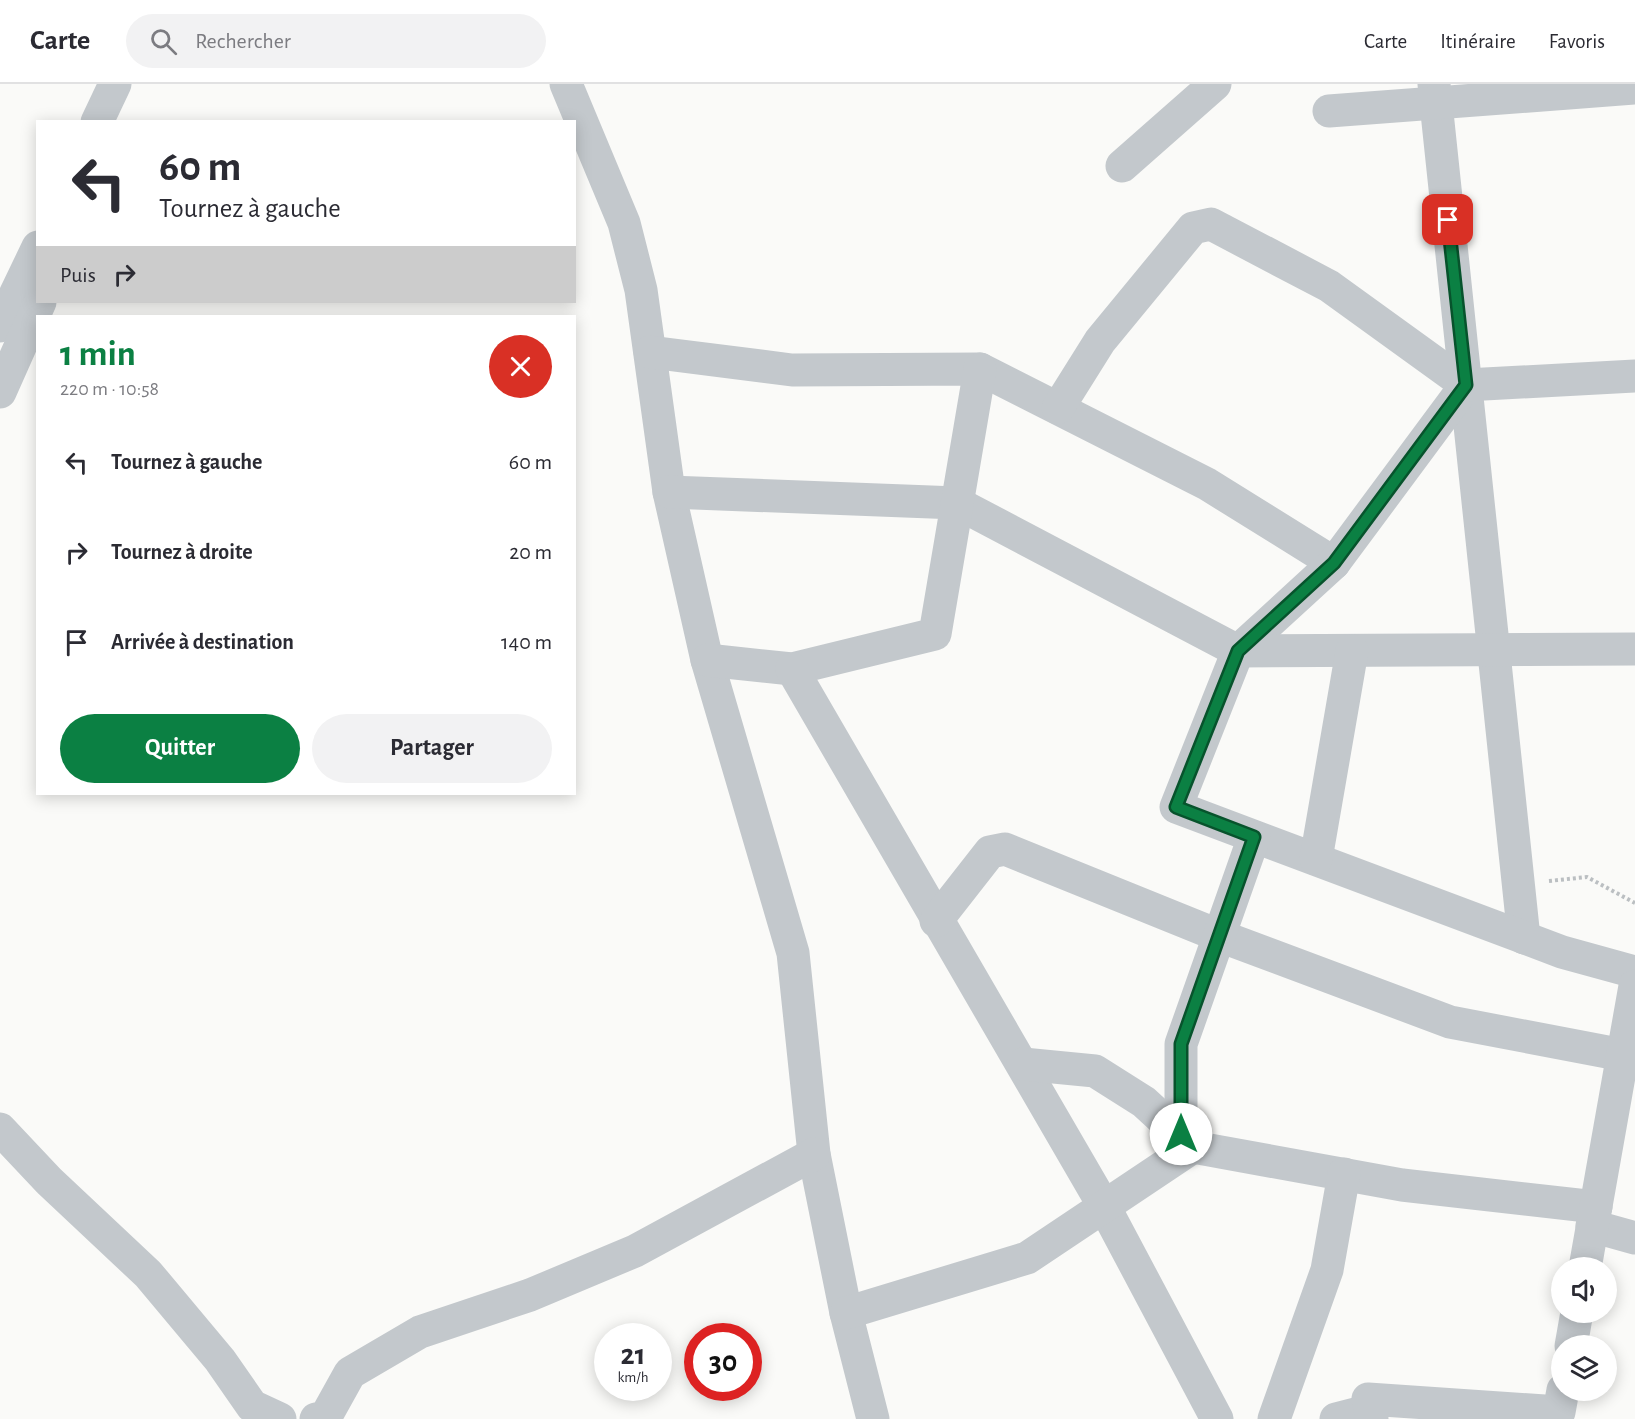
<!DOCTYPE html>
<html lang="fr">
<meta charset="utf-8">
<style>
:root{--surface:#fff;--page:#f2f2f3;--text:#2b2b33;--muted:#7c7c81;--line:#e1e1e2;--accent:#0b8043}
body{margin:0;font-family:"Alegreya Sans",sans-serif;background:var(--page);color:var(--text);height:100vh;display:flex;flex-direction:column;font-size:22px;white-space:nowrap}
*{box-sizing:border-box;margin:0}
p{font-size:20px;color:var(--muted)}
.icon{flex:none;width:33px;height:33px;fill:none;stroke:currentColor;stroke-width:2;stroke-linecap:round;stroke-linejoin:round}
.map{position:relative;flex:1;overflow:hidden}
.side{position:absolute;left:36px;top:231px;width:540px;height:480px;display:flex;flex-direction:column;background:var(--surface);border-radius:0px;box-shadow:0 3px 15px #0003}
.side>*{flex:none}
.banner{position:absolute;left:36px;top:36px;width:540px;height:183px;border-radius:0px;box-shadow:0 3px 15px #0003;background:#fff;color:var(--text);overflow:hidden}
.tools{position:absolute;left:1551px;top:1173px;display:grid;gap:12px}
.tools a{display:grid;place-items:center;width:66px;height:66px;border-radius:50%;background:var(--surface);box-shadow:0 3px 15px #0003;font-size:30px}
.speed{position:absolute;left:594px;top:1239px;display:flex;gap:12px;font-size:30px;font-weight:700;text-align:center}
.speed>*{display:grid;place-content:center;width:78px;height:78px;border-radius:50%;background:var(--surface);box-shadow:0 3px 15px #0003;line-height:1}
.speed small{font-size:15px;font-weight:400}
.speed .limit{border:9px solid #d22;background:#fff;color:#111}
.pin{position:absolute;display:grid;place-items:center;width:51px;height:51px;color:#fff;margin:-26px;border-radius:12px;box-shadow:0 3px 9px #0006}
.me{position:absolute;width:66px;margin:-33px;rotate:0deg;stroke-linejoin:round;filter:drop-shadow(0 0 4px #0008)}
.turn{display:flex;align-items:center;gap:21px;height:126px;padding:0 24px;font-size:27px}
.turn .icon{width:78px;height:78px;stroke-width:2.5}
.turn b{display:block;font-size:42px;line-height:51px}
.then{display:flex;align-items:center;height:57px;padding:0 24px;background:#0003;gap:12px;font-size:22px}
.round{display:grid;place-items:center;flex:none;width:63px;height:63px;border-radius:32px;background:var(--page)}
.overview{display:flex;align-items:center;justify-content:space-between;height:102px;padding:0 24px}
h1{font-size:36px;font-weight:700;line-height:45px;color:var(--accent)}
.primary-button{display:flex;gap:12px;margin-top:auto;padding:12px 24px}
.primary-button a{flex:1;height:69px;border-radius:36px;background:var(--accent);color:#fff;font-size:24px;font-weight:700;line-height:69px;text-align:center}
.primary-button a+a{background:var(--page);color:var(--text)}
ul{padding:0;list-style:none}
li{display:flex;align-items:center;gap:18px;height:90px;padding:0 24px}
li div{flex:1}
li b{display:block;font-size:22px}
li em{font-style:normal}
header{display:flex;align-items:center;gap:36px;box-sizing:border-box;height:84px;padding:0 30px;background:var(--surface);border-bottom:2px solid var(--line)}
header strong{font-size:28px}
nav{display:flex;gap:33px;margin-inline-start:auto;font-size:21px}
.search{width:420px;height:54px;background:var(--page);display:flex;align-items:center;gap:15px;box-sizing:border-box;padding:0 21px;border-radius:33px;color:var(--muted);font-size:22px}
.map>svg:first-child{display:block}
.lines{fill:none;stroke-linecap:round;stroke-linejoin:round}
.path{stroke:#bbbfc2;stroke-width:4;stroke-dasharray:3 3;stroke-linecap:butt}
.minor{stroke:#c3c8cc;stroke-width:33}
.route-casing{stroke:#07532c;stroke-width:15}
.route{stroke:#0b8043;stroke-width:10}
</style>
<header>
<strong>Carte</strong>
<div class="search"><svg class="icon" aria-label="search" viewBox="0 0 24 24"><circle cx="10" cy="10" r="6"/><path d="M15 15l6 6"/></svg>Rechercher</div>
<nav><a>Carte</a><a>Itinéraire</a><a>Favoris</a></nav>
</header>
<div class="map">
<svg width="1635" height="1335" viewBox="0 0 1635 1335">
<rect width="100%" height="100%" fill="#fafaf8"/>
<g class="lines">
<polyline class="path" points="1549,797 1587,793 1635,819"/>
<g class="minor">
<polyline points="566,0 624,139 641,206 669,408 707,576 793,869 814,1070 846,1229 873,1335"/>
<polyline points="1434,0 1524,854"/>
<polyline points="1329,27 1635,4"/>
<polyline points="97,38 115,0"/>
<polyline points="1122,82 1215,0"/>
<polyline points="0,242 38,163"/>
<polyline points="650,268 792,286 980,285 1207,400 1334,479"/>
<polyline points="1466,301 1334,479 1238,567 1176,723 1562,868 1635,888"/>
<polyline points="0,308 40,218"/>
<polyline points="1058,324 1100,257 1193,144 1211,140 1329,202 1466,301 1635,292"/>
<polyline points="669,408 957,419 1238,567 1635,565"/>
<polyline points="707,576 792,585 935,550 980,285"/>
<polyline points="792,585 1105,1124 1217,1335"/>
<polyline points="1316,775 1352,567"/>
<polyline points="936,837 990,768 1005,765 1220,852 1450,938 1623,971"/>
<polyline points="1023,980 1095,987 1144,1018 1193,1063 1402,1101 1596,1123"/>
<polyline points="0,1045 49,1097 148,1190 220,1276 252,1322 280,1335"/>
<polyline points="1181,1050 1181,960 1254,753"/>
<polyline points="1592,1142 1635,1154"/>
<polyline points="1585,1184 1635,902"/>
<polyline points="846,1229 1027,1174 1193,1063"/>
<polyline points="1571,1262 1577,1228"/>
<polyline points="316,1335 325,1334 350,1289 420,1248 530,1211 635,1167 814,1070"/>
<polyline points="1274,1335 1327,1186 1344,1090"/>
<polyline points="1336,1335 1371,1326"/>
<polyline points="1372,1335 1368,1315 1559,1328 1563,1306"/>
</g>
</g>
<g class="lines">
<g class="route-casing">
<polyline id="route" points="1181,1050 1181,960 1254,753 1176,723 1238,567 1334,479 1466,301 1448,136"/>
</g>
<use href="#route" class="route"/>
</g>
</svg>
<div class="tools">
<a><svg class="icon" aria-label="sound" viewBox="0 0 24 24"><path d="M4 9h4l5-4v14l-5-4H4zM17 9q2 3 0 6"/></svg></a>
<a><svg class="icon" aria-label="layers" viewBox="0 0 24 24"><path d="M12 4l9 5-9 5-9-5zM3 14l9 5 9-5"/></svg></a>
</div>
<div class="speed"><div>21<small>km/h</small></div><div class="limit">30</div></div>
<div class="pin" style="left:1448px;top:136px;background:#d93025"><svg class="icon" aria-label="arrive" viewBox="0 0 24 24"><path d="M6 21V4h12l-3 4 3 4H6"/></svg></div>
<svg class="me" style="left:1181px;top:1050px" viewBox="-20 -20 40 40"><circle r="19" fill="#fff"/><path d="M0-13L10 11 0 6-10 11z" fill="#0b8043"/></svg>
<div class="banner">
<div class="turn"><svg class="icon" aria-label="left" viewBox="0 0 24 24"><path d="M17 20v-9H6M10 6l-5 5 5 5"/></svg><div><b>60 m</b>Tournez à gauche</div></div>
<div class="then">Puis<svg class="icon" aria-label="right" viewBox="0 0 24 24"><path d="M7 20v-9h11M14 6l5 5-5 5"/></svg></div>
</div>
<section class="side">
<div class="overview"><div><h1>1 min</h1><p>220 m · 10:58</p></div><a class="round" style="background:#d93025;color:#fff"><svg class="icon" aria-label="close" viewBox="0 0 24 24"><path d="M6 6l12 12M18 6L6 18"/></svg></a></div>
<ul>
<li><svg class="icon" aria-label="left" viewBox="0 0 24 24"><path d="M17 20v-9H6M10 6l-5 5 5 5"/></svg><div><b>Tournez à gauche</b></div><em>60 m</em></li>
<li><svg class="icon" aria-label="right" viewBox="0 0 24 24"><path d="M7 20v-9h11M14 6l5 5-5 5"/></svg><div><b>Tournez à droite</b></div><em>20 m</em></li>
<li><svg class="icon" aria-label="arrive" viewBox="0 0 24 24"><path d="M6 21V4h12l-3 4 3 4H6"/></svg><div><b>Arrivée à destination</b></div><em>140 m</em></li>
</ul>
<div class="primary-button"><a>Quitter</a><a>Partager</a></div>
</section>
</div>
